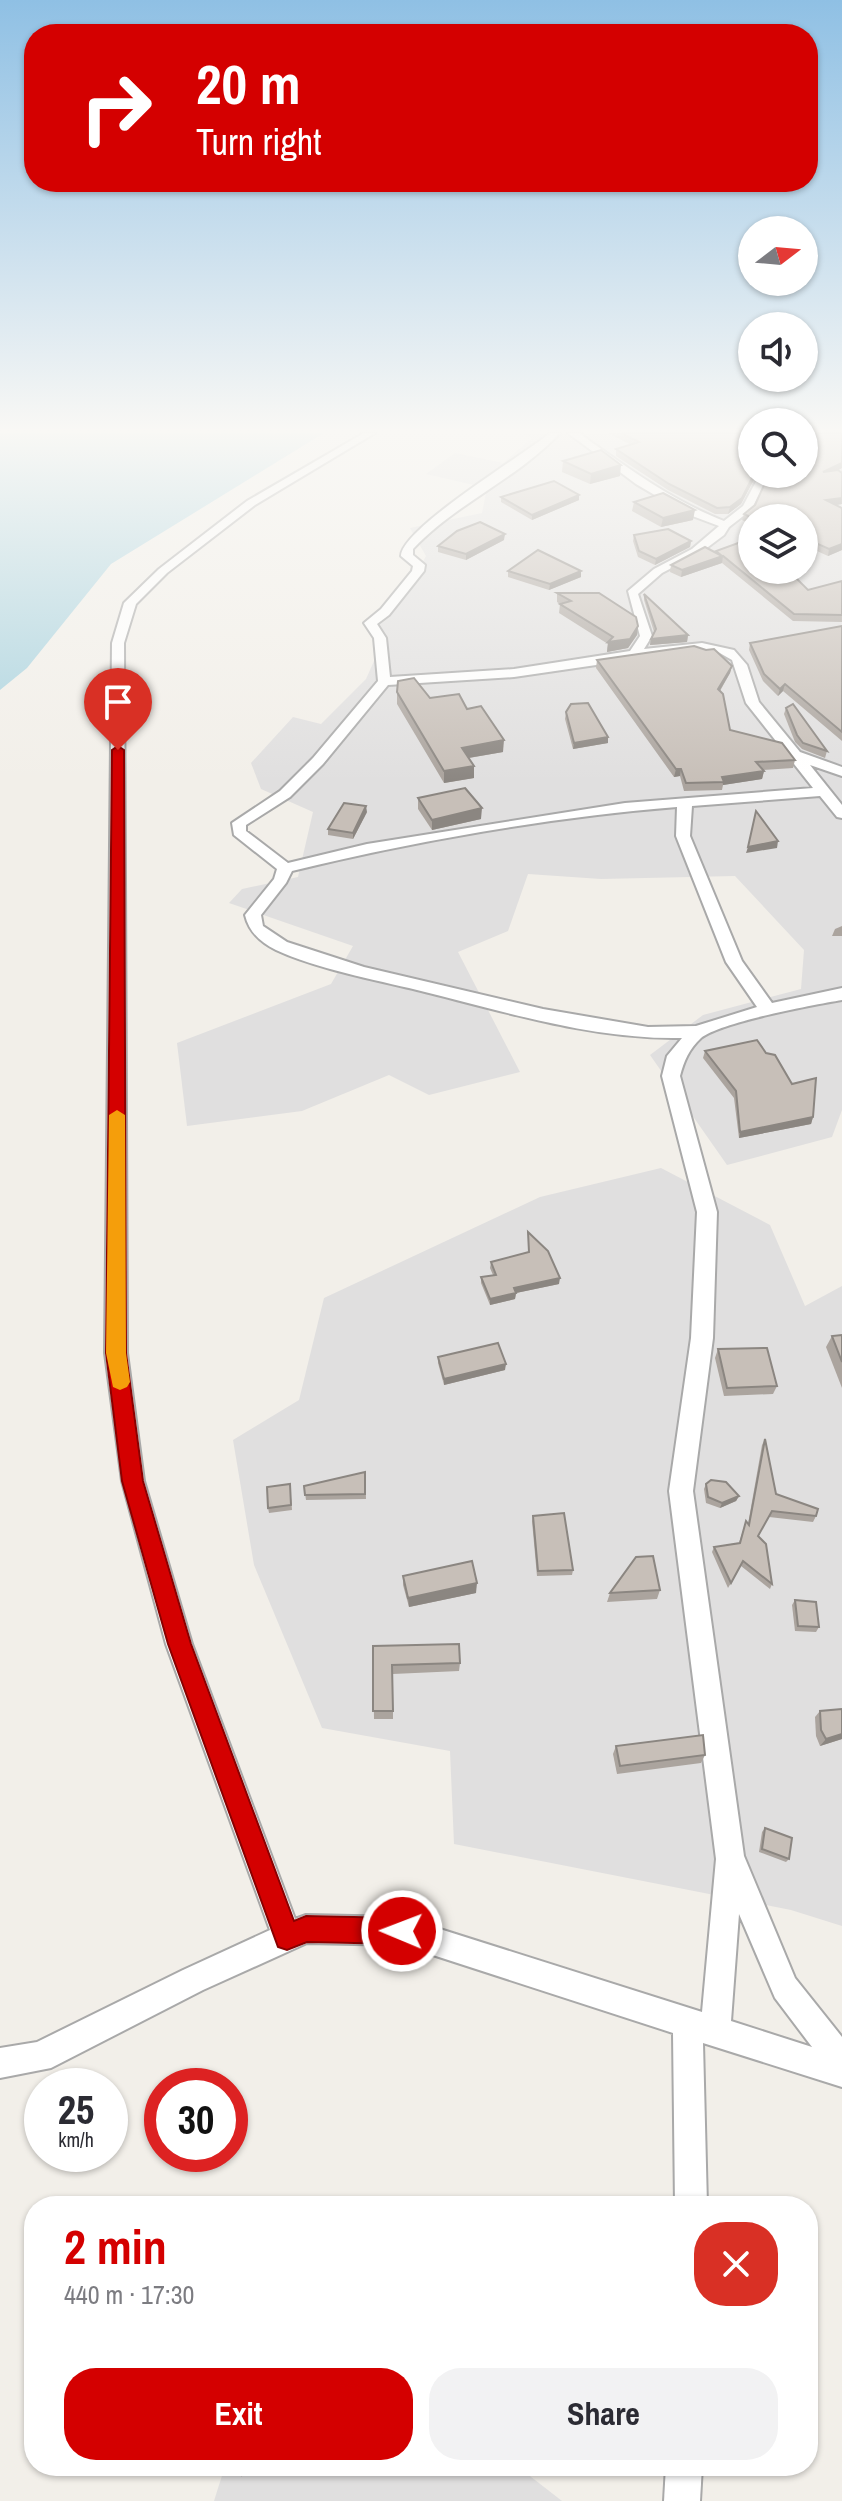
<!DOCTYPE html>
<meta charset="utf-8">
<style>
:root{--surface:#fff;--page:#f2f2f3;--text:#2b2b33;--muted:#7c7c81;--accent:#d40000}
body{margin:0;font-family:"Archivo Narrow",sans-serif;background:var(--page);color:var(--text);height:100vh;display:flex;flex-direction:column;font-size:30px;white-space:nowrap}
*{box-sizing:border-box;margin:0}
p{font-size:26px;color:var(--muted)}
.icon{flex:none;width:44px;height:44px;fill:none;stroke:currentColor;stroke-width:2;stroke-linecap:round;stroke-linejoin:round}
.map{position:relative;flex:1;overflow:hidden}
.details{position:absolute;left:24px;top:2196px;width:794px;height:280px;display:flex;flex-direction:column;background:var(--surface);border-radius:32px;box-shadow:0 2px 6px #0004}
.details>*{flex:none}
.guide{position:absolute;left:24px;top:24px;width:794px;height:168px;border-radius:32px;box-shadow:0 2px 6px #0004;background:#d40000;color:#fff;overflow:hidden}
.needle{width:52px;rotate:74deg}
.buttons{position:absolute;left:738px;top:216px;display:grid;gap:16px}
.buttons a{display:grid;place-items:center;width:80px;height:80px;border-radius:50%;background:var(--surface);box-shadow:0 2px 6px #0004;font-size:40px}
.speed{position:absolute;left:24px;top:2068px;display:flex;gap:16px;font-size:40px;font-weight:700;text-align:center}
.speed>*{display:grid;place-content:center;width:104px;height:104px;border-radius:50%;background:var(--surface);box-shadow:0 2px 6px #0004;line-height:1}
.speed small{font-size:20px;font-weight:400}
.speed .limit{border:12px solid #d22;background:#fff;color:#111}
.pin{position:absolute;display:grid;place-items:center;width:68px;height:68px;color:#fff;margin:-82px -34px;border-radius:50% 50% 50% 0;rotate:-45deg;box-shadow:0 0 8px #0007}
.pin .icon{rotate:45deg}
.me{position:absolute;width:88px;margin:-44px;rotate:271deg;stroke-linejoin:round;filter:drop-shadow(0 0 6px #0008)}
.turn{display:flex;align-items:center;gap:28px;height:168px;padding:0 40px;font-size:36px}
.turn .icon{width:104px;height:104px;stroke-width:2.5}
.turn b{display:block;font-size:56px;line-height:68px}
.round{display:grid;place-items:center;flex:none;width:84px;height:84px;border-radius:32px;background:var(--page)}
.head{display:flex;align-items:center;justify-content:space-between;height:136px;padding:0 40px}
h1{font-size:48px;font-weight:700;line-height:60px;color:var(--accent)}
.button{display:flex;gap:16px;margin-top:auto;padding:16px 40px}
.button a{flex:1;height:92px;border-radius:32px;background:var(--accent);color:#fff;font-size:32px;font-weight:700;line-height:92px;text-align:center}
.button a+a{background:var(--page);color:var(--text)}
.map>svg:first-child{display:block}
.residential{fill:#e0dfdf;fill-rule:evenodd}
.water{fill:#aad3df}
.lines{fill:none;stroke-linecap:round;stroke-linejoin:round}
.street-casing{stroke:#a9a9a9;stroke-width:4}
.street{fill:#fff;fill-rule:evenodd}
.wall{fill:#aba49e}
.shaded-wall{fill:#8b8681}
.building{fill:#c7bfb8;stroke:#8b8681;stroke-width:2}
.route{fill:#d40000;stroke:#8a0000;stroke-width:2}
.slow{fill:#f59e0b}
</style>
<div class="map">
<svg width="842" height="2501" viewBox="0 0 842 2501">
<rect width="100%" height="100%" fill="#f2efe9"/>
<g class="residential">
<path d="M 519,433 L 752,433 L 752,474 L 804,474 L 842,433 L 842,1110 L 832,1137 L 727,1165 L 650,1055 L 703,1015 L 801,989 L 804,950 L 735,876 L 601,879 L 528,874 L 508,931 L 458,952 L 520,1072 L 429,1095 L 389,1075 L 302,1111 L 187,1126 L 177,1043 L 331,984 L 353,946 L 229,903 L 242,889 L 298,877 L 313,812 L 261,789 L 251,763 L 293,717 L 321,724 L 366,679 L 378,652 L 365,620 L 410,586 L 426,556 L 410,528 L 482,513 L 487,488 L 426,474 L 455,453 L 503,463 L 532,438 ZM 752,518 L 804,518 L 804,570 L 752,570 Z"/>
<polygon points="661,1168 770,1225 805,1306 842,1286 842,1926 791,1910 454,1844 450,1751 322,1728 254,1565 233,1440 299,1400 324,1298 540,1197"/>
<polygon points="225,2466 517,2466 562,2501 214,2501"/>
</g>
<polygon class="water" points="0,433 324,433 111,564 27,668 0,690"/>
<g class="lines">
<g class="street-casing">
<g id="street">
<path d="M 364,433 L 375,433 L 255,505 L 167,573 L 136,604 L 124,643 L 127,1353 L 144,1481 L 192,1644 L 295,1919 L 306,1915 L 402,1917 L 702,2012 L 716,1859 L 669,1491 L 691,1338 L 697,1212 L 662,1076 L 667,1056 L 682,1038 C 593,1040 503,1011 417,990 C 376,980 314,968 276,950 C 260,942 249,932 245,915 L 274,879 L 277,869 L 234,835 L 232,823 L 280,791 L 313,758 L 378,681 L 374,638 L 364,623 L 381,609 L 412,571 L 413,566 L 401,556 C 402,528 524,455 550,433 L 560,433 C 517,479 456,503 413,549 L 413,555 L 425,565 L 424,571 L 389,615 L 377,624 L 386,638 L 390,677 L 514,669 L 630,651 L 640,636 L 628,591 L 654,569 L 692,549 L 719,526 L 687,514 L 636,484 L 568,433 L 579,433 C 625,466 670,500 724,521 L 743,506 L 760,474 L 770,474 L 751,510 L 729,527 L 724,535 L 700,553 L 662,573 L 638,594 L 652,636 L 644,649 L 702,643 L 734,650 L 747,665 L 759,702 L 800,752 L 842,767 L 842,776 L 810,765 L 842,805 L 842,818 L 837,817 L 820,796 L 692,806 L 690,836 L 742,961 L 772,1003 L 842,988 L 842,1000 C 813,1005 721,1022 701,1038 C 689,1049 684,1061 680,1076 L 717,1212 L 713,1338 L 693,1491 L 744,1856 L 795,1978 L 842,2037 L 842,2087 L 703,2043 L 707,2206 L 675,2206 L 673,2033 L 402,1945 L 307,1943 L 203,1990 L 51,2068 L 0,2078 L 0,2048 L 37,2042 L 183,1970 L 270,1930 L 166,1644 L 122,1481 L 105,1353 L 112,643 L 124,603 L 159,569 L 247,501 ZM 692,651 L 718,652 L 732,660 L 746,703 L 813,788 L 625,803 L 367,844 L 288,863 L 246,831 L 246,825 L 290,797 L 323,764 L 388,685 L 514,677 ZM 677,807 L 676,836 L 726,962 L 757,1007 L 696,1026 L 648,1027 L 543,1009 L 364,967 L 287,942 L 263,926 L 261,915 L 286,883 L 292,871 C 414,841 552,817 677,807 ZM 739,1914 L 775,1998 L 812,2047 L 731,2021 Z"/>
<polygon points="666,2466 702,2466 700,2501 664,2501"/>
</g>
</g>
<use href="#street" class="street"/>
</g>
<g class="wall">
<polygon points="608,433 752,433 752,474 757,474 741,504 728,514 715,514 668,490 616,456 616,449 631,445"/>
<polygon points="842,433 842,468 838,470 841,472 842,469 842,504 835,505 842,508 842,550 828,556 806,546 804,546 804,518 752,518 752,525 742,520 744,514"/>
<polygon points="563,461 620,476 590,484 562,472"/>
<polygon points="579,495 579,500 532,520 501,502 501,497"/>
<polygon points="634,502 693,520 661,527 632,511"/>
<polygon points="634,535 691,541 690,547 655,565 638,557 633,541"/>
<polygon points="504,540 466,560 438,552 438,546"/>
<polygon points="716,551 808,590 842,581 842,622 793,621 722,563 681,577 670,572 671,565 716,552"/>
<polygon points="508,571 581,571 581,577 549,590 508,577"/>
<polygon points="557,593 637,635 628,648 607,652 608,644 559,613 560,604 557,602"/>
<polygon points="644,594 688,635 687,642 650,645 651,639 654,632 644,600"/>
<polygon points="842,626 842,741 783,691 778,696 763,681 749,650 750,643"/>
<polygon points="597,660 732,666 730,673 720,691 730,730 795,760 793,768 763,770 764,771 762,779 723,785 722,790 684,791 680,776 674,777 596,668"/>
<polygon points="397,692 430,698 467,709 503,752 469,758 474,778 444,783 397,704"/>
<polygon points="786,708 827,751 825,758 802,749 795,742 784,714"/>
<polygon points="566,712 608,743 573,749 565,719"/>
<polygon points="418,798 481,819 432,830 418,809"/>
<polygon points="367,812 353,839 328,835 328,829"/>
<polygon points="842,926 842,936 832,936 835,929"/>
<polygon points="705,1051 766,1053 792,1084 813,1117 811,1124 739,1138 734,1098 703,1058"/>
<polygon points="528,1232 559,1284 516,1293 515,1299 490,1305 481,1283 481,1277 493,1275 490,1268 491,1262 528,1253"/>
<polygon points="842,1335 842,1388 826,1347 832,1336"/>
<polygon points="718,1349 777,1386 773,1394 724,1396 715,1358"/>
<polygon points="438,1357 505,1370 444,1385 438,1363"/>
<polygon points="765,1439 776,1494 816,1516 813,1522 769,1517 758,1536 772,1584 770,1589 741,1566 728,1588 712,1552 714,1547 739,1543 746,1521 748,1524 762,1445"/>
<polygon points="365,1472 366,1499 306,1500 304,1486"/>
<polygon points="290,1484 292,1510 269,1513 268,1508"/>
<polygon points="706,1484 739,1496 736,1501 720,1508 706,1503 704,1489"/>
<polygon points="533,1516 573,1570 572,1575 537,1576 532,1521"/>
<polygon points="403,1576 476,1593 409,1607 403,1585"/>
<polygon points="660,1590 657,1599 607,1602 610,1593"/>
<polygon points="795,1600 819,1627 816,1632 795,1631 792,1605"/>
<polygon points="373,1646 460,1663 459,1671 393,1674 393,1719 374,1719"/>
<polygon points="842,1709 842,1739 820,1746 816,1736 815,1717 820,1711"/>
<polygon points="616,1746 705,1755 701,1763 617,1774 613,1754"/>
<polygon points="765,1828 789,1859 786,1862 759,1852 762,1832"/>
</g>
<g class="shaded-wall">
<polygon points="842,463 842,468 822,479 823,472"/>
<polygon points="621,465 620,476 590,484 591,474"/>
<polygon points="754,474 757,474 741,504 728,514 730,507"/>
<polygon points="579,495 579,500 532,520 532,515"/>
<polygon points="842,498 842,504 825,507 826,500"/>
<polygon points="695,510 693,520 661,527 663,518"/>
<polygon points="505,534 504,540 466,560 466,554"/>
<polygon points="691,541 690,547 655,565 656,559"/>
<polygon points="842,544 842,550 828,556 829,549"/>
<polygon points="723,556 722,563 681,577 682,570"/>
<polygon points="581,571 581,577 549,590 550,584"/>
<polygon points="638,626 637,635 628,648 607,652 608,642"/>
<polygon points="688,635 687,642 650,645 651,639"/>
<polygon points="732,666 730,673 716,697 718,689"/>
<polygon points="785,684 783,691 778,696 780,689"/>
<polygon points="608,737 608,743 573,749 574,743"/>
<polygon points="504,740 503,752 462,759 462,748"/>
<polygon points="474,766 474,778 444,783 444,771"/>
<polygon points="676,769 681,769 680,776 674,777"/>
<polygon points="764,771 762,779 723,785 722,777"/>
<polygon points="366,806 367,812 353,839 353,833"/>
<polygon points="482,808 481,819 432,830 432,820"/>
<polygon points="778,841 777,848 746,853 748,847"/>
<polygon points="813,1117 811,1124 739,1138 740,1132"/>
<polygon points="560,1278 559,1284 516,1293 515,1299 490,1305 490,1299 514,1288"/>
<polygon points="506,1364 505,1370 444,1385 444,1379"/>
<polygon points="739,1496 736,1501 720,1508 722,1503"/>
<polygon points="477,1583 476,1593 409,1607 408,1598"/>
<polygon points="842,1734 842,1739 820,1746 826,1739"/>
</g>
<g class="building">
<polygon points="621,433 752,433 752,474 754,474 742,498 730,507 717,508 669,484 616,449 639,442"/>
<polygon points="804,433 842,433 842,463 823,472 838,470 842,473 842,498 826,500 842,508 842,544 829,549 807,539 804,540 804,518 752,518 744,514 755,505 769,474 804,474"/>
<polygon points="601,450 621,465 591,474 563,461"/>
<polygon points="554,481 579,495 532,515 501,497"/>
<polygon points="663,493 695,510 663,518 634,502"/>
<polygon points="480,522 505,534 466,554 438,546 457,531"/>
<polygon points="668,529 691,541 656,559 639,551 634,535"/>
<polygon points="752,538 752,570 788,570 808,590 842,581 842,615 794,614 723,556 682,570 671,565 705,547 722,556 716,551"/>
<polygon points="538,550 581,571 550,584 508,571"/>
<polygon points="557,593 599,593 636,617 638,626 630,639 608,642 613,637 560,604 571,601"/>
<polygon points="644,594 688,635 651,639 656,629"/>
<polygon points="842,626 842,732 785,684 780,689 764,674 750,643"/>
<polygon points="694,646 706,650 714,649 732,666 718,689 723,694 730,730 782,743 795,760 756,762 764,771 722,777 724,782 686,783 681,769 676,769 597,660"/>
<polygon points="414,678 430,698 459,694 467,709 481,706 504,740 462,748 474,766 444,771 397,692 398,681"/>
<polygon points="588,703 608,737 574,743 566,712 571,704"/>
<polygon points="793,704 827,751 803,743 797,735 786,708"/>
<polygon points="465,788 482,808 432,820 418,798"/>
<polygon points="344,803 366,806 353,833 328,829"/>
<polygon points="756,811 778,841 748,847"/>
<polygon points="757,1040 766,1053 775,1055 792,1084 816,1078 813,1117 740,1132 736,1091 705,1051"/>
<polygon points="528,1232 548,1251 560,1278 514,1288 516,1293 490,1299 481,1277 496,1275 491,1262 529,1252"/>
<polygon points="842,1335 842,1362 832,1336"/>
<polygon points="498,1343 506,1364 444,1379 438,1357"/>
<polygon points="767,1348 777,1386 727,1388 718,1349"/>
<polygon points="765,1439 776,1494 818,1509 816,1516 772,1511 758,1536 766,1544 772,1584 743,1561 731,1583 714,1547 740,1543 746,1521 749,1525"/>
<polygon points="365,1472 365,1494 305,1495 304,1486"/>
<polygon points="711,1480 726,1482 739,1496 722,1503 708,1497 706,1484"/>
<polygon points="290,1484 291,1505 268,1508 267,1487"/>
<polygon points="564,1513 573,1570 538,1571 533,1516"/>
<polygon points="653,1556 660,1590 610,1593 636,1557"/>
<polygon points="472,1561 477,1583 408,1598 403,1576"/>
<polygon points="795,1600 816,1602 819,1627 798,1626"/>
<polygon points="459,1644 460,1663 392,1665 393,1711 373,1711 373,1646"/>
<polygon points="842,1709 842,1734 826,1739 821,1730 820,1711"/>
<polygon points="703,1735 705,1755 620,1766 616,1746"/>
<polygon points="765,1828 792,1838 789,1859 762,1849"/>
<polygon points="241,2466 267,2466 267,2470 242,2475"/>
</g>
<linearGradient id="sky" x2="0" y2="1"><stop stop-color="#8fc0e4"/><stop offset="0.55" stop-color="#f9f8f5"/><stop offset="1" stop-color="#f9f8f5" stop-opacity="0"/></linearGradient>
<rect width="842" height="783" fill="url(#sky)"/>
<polygon class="route" points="118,746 124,750 126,1353 143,1481 191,1644 294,1921 306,1916 402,1918 412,1921 415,1931 412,1940 402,1944 307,1942 287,1950 278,1947 168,1644 122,1481 106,1353 112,750"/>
<polygon class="slow" points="117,1110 125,1115 126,1353 130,1382 127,1387 120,1390 113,1387 106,1353 109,1115"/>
</svg>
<div class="buttons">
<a><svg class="needle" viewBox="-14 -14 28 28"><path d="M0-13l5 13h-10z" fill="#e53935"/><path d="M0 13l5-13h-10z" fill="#7c7c81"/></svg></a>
<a><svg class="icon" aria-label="sound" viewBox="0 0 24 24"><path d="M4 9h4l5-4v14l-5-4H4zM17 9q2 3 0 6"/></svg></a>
<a><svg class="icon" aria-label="search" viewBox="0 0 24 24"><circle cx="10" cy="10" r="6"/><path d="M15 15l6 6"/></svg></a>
<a><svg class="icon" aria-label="layers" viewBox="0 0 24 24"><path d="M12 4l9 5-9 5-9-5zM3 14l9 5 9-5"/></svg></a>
</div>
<div class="speed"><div>25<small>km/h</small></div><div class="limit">30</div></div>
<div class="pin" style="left:118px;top:750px;background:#d93025"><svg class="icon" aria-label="arrive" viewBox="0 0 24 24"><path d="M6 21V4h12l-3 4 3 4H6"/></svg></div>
<svg class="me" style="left:402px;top:1931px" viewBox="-20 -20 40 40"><circle r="17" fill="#d40000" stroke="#fff" stroke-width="3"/><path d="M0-11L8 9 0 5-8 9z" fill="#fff"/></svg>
<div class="guide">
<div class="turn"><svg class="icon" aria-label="right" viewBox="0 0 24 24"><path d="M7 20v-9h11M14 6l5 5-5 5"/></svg><div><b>20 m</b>Turn right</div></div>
</div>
<section class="details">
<div class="head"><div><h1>2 min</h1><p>440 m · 17:30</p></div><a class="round" style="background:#d93025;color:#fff"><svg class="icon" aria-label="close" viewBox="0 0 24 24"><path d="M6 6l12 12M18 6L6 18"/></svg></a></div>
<div class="button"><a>Exit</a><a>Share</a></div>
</section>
</div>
